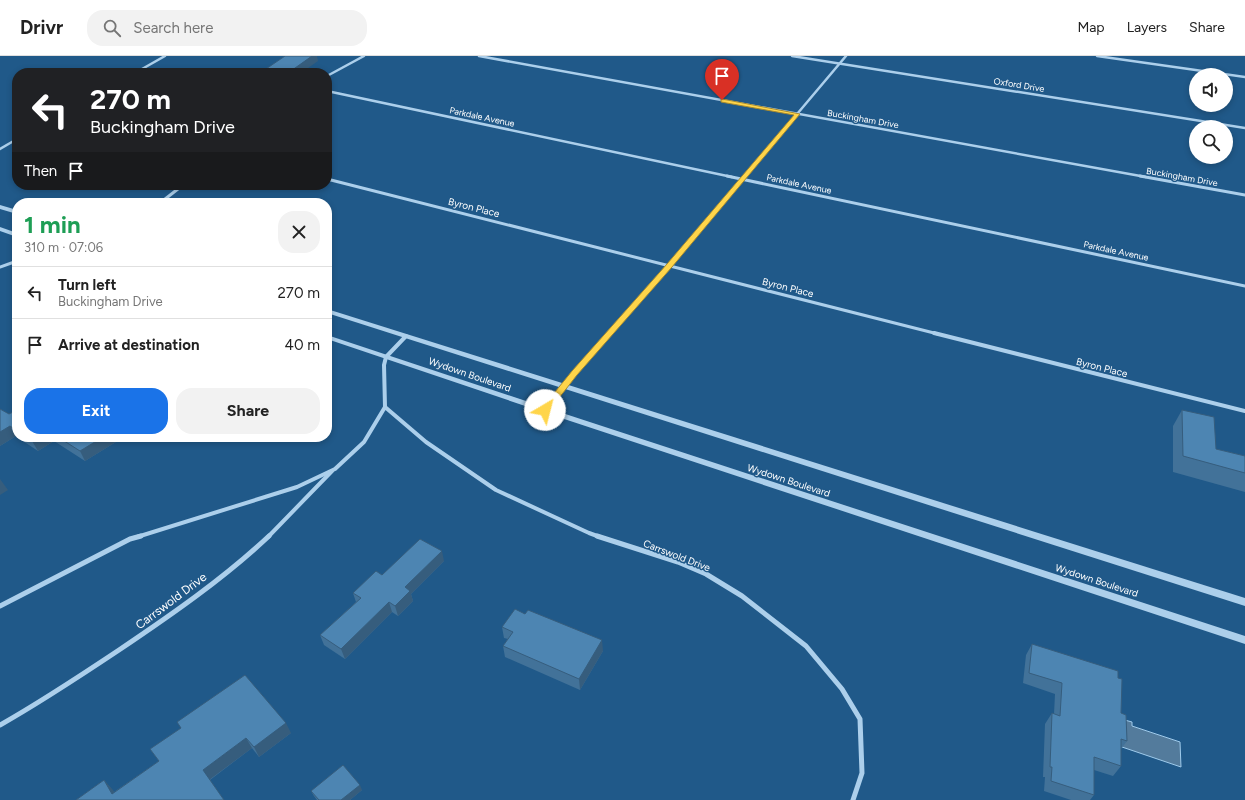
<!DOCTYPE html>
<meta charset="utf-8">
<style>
:root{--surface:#fff;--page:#f2f2f2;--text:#222;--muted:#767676;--line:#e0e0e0;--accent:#1a73e8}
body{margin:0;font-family:Figtree,sans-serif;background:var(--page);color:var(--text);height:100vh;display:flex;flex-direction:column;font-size:15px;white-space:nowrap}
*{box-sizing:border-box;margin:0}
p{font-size:13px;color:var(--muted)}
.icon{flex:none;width:22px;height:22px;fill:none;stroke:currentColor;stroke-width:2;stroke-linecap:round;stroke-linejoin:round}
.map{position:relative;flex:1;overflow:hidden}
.drawer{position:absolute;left:12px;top:142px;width:320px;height:244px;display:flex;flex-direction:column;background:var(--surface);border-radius:16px;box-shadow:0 2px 6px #0003}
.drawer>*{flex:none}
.guide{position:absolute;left:12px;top:12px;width:320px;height:122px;border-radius:16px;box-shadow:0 2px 6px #0003;background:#202124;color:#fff;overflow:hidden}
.fabs{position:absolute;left:1189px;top:12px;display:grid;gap:8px}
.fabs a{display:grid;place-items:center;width:44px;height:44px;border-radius:50%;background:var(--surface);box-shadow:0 2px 6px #0003;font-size:20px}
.pin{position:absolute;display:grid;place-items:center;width:34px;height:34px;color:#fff;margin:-41px -17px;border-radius:50% 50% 50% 0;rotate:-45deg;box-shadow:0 0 4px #0007}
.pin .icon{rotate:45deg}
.me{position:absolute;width:44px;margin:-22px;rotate:37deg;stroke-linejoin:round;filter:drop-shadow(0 0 3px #0008)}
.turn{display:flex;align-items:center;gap:14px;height:84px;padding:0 12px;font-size:18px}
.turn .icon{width:52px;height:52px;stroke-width:2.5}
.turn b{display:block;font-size:28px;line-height:34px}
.then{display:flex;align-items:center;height:38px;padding:0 12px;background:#0003;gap:8px;font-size:15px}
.round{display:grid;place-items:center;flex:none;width:42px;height:42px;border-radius:16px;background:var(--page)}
.head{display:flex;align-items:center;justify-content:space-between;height:68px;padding:0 12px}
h1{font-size:24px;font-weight:700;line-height:30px;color:#1e9e55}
.action{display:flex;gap:8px;margin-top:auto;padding:8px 12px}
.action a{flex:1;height:46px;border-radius:16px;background:var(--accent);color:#fff;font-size:16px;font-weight:700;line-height:46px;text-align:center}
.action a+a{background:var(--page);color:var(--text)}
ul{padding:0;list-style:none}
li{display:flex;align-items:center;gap:12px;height:52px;padding:0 12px;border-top:1px solid var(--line)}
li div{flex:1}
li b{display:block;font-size:15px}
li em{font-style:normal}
header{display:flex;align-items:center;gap:24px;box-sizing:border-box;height:56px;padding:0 20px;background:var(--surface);border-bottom:1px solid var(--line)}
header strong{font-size:19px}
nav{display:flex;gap:22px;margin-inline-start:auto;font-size:14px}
.search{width:280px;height:36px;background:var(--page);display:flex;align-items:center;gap:10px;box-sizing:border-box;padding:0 14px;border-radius:16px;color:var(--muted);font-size:15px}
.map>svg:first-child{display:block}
.water{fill:#537b9c;stroke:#9fcbec}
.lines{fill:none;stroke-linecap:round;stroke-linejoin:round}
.minor-far3{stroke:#accfeb;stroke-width:2.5}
.minor-far2{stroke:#accfeb;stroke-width:3}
.minor-far1{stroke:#accfeb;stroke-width:4}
.minor{stroke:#accfeb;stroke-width:5}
.tertiary{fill:#accfeb;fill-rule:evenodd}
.wall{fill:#427299}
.shaded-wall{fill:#365d7d}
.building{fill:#4d85b2;stroke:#365d7d}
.route{fill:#ffd54a;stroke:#a68a30}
.labels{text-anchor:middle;stroke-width:3;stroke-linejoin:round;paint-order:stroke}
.far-street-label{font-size:9px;fill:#fff;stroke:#205989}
.street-label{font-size:10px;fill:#fff;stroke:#205989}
.near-street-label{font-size:12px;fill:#fff;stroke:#205989}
</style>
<header>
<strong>Drivr</strong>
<div class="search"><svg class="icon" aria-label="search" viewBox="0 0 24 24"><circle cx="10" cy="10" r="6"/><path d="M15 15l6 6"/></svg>Search here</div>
<nav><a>Map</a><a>Layers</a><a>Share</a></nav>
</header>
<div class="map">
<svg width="1245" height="744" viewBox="0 0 1245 744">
<rect width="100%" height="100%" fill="#205989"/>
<polygon class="water" points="1121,663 1132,666 1132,670 1180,686 1181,711 1122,691"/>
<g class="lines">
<g class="minor-far3">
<polyline points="479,0 1146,121"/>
<polyline points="792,0 1245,72"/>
<polyline points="1097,0 1245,21"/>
<polyline points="135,17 165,0"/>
<polyline points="327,20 364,0"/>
<polyline points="327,35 732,121"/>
<polyline points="0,93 17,83"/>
<polyline points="744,121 846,0"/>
</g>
<g class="minor-far2">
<polyline points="727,120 1245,230"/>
<polyline points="1140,120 1245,139"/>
<polyline points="327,123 938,278"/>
<polyline points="160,147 183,129"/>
<polyline points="0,211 17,205"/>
<polyline points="609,278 670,209 745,120"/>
</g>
<g class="minor-far1">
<polyline points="934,277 1245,355"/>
<polyline points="385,351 384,309 386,301 406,280"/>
<polyline points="545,354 563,330 610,277"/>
<polyline points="137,481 297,431 335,413 364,386 385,351 426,386 496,434 589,477 600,481"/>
<polyline points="268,481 332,415"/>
</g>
<g class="minor">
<polyline points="597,480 678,506 706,518 742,540 806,590 842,633 860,663 862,717 853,744"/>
<polyline points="0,550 130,483 141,480"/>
<path d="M 0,669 C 41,646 80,620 119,594 C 171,559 223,523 269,480"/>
</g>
<g class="tertiary">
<polygon points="0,149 17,154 17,158 0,153"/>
<polygon points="0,171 17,177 17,181 0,175"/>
<polygon points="327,253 1245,542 1245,550 327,257"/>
<polygon points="327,279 547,352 1245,580 1245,588 543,356 327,283"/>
</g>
</g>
<g class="wall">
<polygon points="0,353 9,358 17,354 17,381 16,380 0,390"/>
<polygon points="1182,354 1216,393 1245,400 1245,436 1173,416 1173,370"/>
<polygon points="17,381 124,381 85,405 54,385 38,395"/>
<polygon points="444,505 411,538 413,545 398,560 392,556 345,603 324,589 320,579 356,546 353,537 382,519"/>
<polygon points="502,571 603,595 580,634 505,601 503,590 508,583 504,582"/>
<polygon points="1032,588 1121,657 1127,685 1121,693 1121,710 1113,720 1094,714 1094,739 1090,744 1071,744 1044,735 1045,721 1043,721 1045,668 1052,657 1054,658 1055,638 1023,627 1026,599"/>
<polygon points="291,677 259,701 252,692 210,724 76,744 104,724 114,736 159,705 150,693"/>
<polygon points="362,734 350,744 317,744 314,740 311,735"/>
</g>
<g class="shaded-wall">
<polygon points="312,0 317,0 318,5 301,17 288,17"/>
<polygon points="10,370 16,380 0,390 0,376"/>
<polygon points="38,381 52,381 54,385 38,395 32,385"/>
<polygon points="103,381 124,381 85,405 80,395"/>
<polygon points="0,423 8,434 0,439"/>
<polygon points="442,495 444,505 411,538 413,545 398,560 395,550 405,531"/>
<polygon points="389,546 392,556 345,603 341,593"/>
<polygon points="602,584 603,595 580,634 579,623"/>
<polygon points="286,667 291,677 259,701 254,691"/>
<polygon points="246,682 252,692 209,724 203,714"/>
<polygon points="104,724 113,734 119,744 112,738"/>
<polygon points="360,729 362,734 350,744 341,744"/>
</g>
<g class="building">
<polygon points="285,0 312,0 288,17 260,17"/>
<polygon points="0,353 9,358 17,354 17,375 10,370 0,376"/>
<polygon points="1182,354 1214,361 1216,393 1245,400 1245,417 1183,400"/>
<polygon points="26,381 38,381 32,385"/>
<polygon points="58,381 103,381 80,395"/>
<polygon points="420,483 442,495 405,531 410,535 395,550 389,546 341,593 320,579 361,542 353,537 376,515 382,519"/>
<polygon points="515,553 525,558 528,554 602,584 579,623 503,590 513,576 502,571"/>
<polygon points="1032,588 1118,615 1118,622 1122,623 1121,657 1126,659 1127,685 1121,683 1121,710 1094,701 1094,739 1051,725 1052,711 1050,711 1052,657 1060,660 1062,627 1029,617"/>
<polygon points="245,619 286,667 254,691 246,682 203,714 224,744 76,744 104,724 112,738 159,705 150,693 181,672 177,666"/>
<polygon points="343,709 360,729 341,744 319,744 311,735"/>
</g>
<polygon class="route" points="722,43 800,58 672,211 577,319 548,356 542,356 541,354 542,352 572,315 667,208 794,59 721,46 721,43"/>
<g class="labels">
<g class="far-street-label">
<text transform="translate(1019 29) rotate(9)" y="3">Oxford Drive</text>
<text transform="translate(482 61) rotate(12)" y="3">Parkdale Avenue</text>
<text transform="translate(863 63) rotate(10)" y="3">Buckingham Drive</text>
<text transform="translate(1182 121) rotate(10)" y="3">Buckingham Drive</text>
<text transform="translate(799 128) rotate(12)" y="3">Parkdale Avenue</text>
<text transform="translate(1116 195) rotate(12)" y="3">Parkdale Avenue</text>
</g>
<g class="street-label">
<text transform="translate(474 151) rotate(14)" y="4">Byron Place</text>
<text transform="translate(788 231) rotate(14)" y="4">Byron Place</text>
<text transform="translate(1102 311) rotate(14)" y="4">Byron Place</text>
<text transform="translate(470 318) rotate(19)" y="4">Wydown Boulevard</text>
<text transform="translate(789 424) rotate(18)" y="4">Wydown Boulevard</text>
<text transform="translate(677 499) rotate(21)" y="4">Carrswold Drive</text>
<text transform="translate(1097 524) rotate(18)" y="4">Wydown Boulevard</text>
</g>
<g class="near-street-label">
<text transform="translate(171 545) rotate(-37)" y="4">Carrswold Drive</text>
</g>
</g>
</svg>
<div class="fabs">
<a><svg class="icon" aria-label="sound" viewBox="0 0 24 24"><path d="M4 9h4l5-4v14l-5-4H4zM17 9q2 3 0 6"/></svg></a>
<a><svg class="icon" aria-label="search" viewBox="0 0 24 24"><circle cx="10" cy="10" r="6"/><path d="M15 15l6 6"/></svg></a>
</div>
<div class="pin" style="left:722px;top:44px;background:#d93025"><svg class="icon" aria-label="arrive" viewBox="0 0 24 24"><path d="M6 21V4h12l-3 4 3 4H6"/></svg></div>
<svg class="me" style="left:545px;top:354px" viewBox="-20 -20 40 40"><circle r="19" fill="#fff"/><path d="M0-13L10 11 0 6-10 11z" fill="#ffd54a"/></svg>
<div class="guide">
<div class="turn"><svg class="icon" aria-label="left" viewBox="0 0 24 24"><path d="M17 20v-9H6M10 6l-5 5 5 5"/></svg><div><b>270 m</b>Buckingham Drive</div></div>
<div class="then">Then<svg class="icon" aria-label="arrive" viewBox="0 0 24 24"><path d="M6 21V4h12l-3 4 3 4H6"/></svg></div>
</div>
<section class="drawer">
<div class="head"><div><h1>1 min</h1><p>310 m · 07:06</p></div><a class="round"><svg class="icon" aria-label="close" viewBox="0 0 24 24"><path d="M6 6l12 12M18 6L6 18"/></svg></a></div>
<ul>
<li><svg class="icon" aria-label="left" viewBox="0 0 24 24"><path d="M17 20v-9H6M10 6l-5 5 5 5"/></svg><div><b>Turn left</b><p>Buckingham Drive</p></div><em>270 m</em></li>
<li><svg class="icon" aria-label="arrive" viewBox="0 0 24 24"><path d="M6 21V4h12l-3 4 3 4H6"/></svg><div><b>Arrive at destination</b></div><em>40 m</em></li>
</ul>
<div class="action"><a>Exit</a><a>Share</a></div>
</section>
</div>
